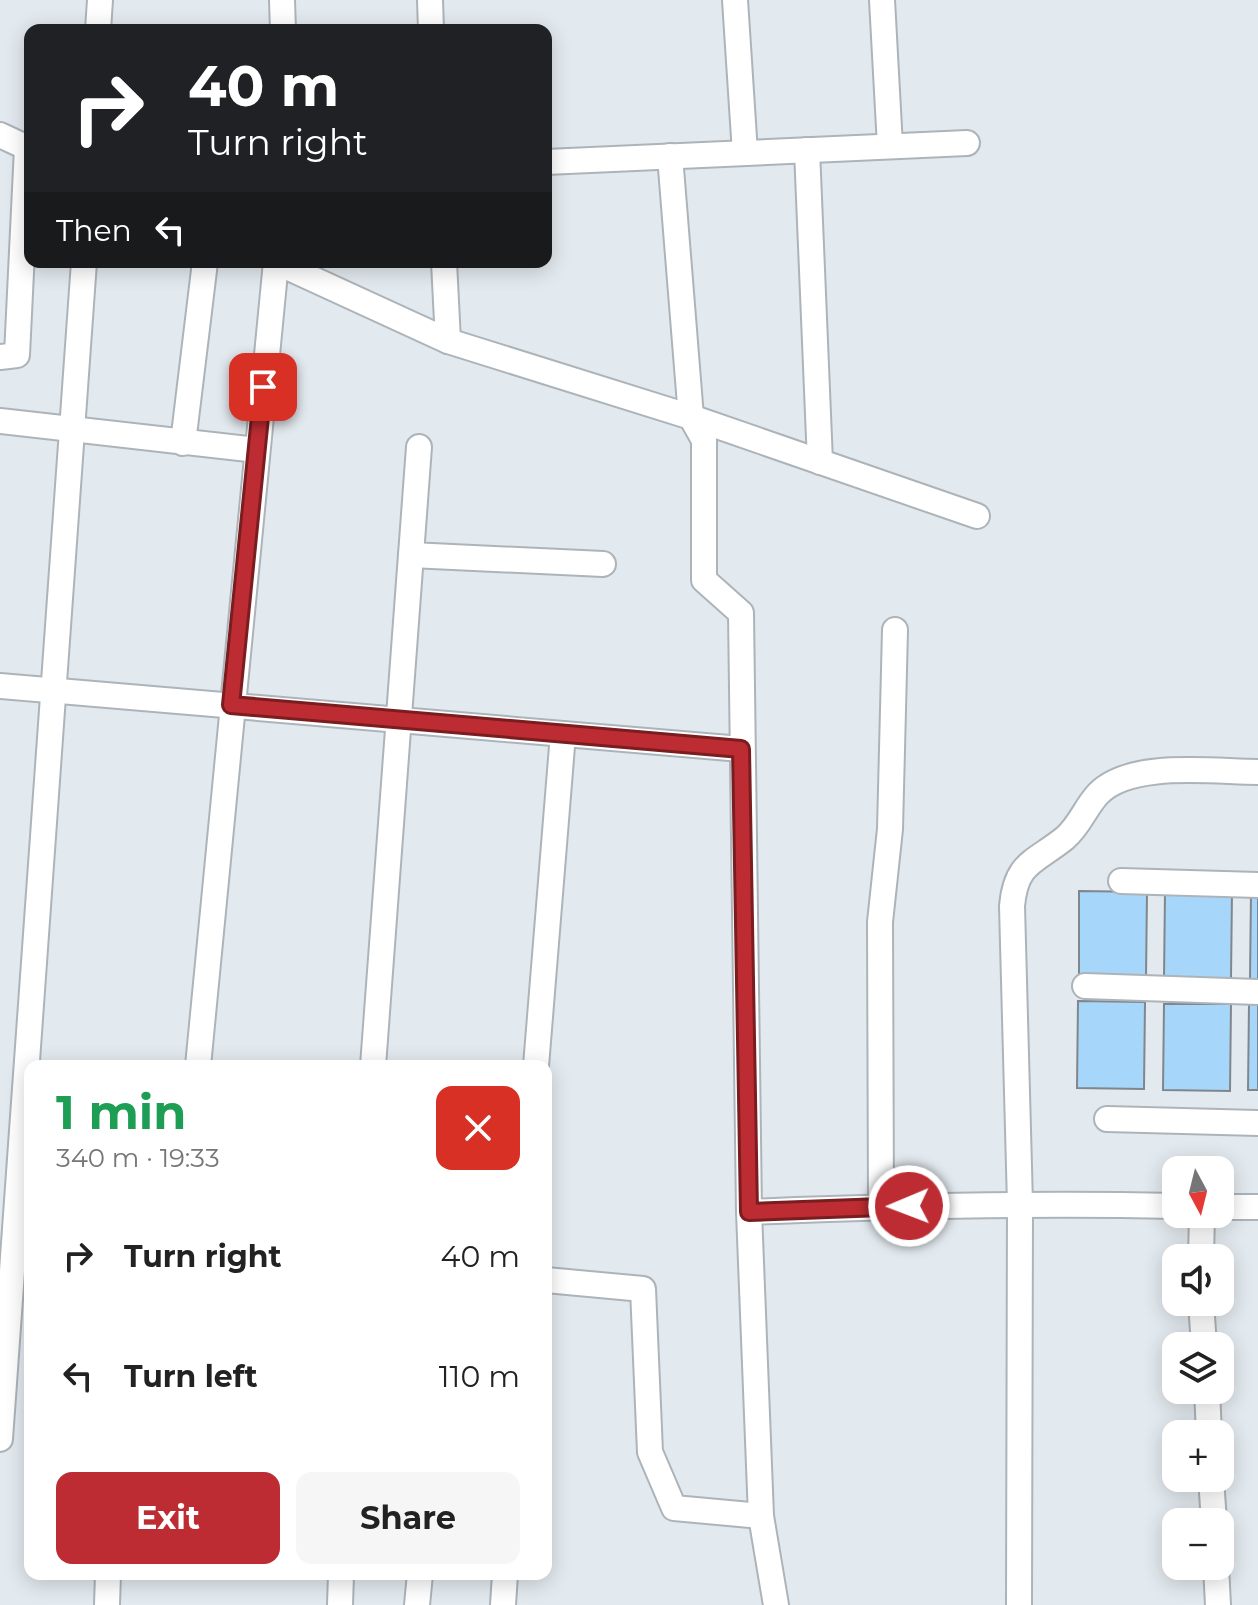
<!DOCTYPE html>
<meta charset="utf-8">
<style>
:root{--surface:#fff;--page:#f6f6f6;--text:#222;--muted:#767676;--accent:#bc2c32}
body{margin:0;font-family:Montserrat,sans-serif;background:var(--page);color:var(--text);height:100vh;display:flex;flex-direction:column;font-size:30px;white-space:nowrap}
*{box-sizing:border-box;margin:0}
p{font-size:26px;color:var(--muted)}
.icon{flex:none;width:44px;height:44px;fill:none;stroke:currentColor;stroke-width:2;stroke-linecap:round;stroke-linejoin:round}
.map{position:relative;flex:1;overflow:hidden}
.panel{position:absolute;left:24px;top:1060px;width:528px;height:520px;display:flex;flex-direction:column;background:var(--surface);border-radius:16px;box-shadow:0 4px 20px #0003}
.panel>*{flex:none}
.banner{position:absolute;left:24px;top:24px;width:528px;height:244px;border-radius:16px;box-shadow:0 4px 20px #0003;background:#202124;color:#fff;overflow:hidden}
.needle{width:52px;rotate:173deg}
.fabs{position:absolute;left:1162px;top:1156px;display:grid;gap:16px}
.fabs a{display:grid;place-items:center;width:72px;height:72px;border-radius:16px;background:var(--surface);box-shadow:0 4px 20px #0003;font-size:40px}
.pin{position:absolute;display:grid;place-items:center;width:68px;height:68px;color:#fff;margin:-34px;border-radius:16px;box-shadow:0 4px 12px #0006}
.me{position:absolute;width:88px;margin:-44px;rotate:269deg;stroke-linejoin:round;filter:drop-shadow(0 0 6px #0008)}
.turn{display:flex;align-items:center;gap:28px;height:168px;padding:0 32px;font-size:36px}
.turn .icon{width:104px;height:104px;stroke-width:2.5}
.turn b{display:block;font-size:56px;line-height:68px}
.then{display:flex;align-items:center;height:76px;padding:0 32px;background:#0003;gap:16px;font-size:30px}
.round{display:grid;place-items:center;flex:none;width:84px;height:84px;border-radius:16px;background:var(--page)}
.headline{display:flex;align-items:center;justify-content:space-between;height:136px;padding:0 32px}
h1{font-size:48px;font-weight:700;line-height:60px;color:#1e9e55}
.action{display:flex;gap:16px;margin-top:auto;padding:16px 32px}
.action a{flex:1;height:92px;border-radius:16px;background:var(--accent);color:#fff;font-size:32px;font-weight:700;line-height:92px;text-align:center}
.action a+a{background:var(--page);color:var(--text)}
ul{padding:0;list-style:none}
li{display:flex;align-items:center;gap:24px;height:120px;padding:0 32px}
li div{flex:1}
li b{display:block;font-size:30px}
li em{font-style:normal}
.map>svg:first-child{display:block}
.building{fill:#a6d7fa;stroke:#80868b;stroke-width:2}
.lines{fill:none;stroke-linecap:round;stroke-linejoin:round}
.street-casing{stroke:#adb4b9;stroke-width:28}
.street{stroke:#fff;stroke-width:24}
.route-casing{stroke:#7a1d20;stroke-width:20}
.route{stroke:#bc2c32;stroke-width:14}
</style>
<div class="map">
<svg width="1258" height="1605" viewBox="0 0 1258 1605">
<rect width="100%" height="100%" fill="#e3eaef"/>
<g class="building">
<polygon points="1079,891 1147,892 1146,979 1079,978"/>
<polygon points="1165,892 1232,892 1231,979 1164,979"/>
<polygon points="1251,893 1258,893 1258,980 1250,980"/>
<polygon points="1078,1001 1145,1002 1144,1089 1077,1088"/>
<polygon points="1249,1003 1258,1004 1258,1090 1248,1090"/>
<polygon points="1164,1004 1231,1004 1230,1091 1163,1090"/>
</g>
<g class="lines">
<g class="street-casing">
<g id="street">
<polyline points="282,0 283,30"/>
<polyline points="430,0 431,30"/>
<polyline points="735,0 745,153"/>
<polyline points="882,0 890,146"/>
<polyline points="98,30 100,0"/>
<polyline points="0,135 30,149"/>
<polyline points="807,150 820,462"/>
<polyline points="670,156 691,417 704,440 704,580 741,613 749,1212 761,1516 776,1605"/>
<polyline points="546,162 967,143"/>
<polyline points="276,262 448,341 691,417 977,516"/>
<polyline points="444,262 448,341"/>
<polyline points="0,357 17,355 27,148"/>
<polyline points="0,421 257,450"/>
<polyline points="183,443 205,262"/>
<polyline points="411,555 603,564"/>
<polyline points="0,686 741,749"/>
<polyline points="1121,881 1258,885"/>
<polyline points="1085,986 1258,992"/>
<polyline points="198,1066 276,262"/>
<polyline points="373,1066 419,447"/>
<polyline points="536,1066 563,734"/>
<polyline points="1107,1119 1258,1123"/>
<polyline points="881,1206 880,922 890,829 895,630"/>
<polyline points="1220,1207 1258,1207"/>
<path d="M 749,1212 C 892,1206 1034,1203 1176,1206"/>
<polyline points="1201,1258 1202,1214"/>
<polyline points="546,1280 643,1289 650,1452 674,1508 761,1516"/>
<polyline points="1201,1302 1204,1346"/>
<polyline points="1207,1390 1209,1434"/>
<polyline points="0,1439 84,262"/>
<polyline points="1211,1478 1214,1522"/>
<polyline points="1216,1566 1218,1605"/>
<polyline points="107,1605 108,1574"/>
<polyline points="340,1605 341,1574"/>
<polyline points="417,1605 420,1574"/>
<polyline points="503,1605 505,1574"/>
<path d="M 1019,1605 L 1020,1204 L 1012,906 C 1016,862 1034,863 1065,838 C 1080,825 1085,808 1098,794 C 1130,760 1214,772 1258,772"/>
</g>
</g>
<use href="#street" class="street"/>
</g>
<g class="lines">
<g class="route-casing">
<polyline id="route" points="263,387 231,705 741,749 749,1212 909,1206"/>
</g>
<use href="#route" class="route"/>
</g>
</svg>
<div class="fabs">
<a><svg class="needle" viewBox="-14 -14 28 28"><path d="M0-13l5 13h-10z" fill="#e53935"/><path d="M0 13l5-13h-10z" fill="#767676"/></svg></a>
<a><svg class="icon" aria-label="sound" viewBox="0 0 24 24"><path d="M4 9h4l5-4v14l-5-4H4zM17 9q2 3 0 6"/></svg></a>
<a><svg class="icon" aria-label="layers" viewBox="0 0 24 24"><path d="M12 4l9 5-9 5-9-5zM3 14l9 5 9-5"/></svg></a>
<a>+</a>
<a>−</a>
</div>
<div class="pin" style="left:263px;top:387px;background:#d93025"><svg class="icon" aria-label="arrive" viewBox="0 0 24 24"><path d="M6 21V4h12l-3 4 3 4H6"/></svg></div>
<svg class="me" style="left:909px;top:1206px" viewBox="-20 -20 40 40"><circle r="17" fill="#bc2c32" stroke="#fff" stroke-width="3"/><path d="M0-11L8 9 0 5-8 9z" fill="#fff"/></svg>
<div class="banner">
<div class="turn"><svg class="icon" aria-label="right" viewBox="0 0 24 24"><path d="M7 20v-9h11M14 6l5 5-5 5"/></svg><div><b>40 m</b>Turn right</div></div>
<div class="then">Then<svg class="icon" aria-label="left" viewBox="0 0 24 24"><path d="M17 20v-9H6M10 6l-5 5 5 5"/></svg></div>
</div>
<section class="panel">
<div class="headline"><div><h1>1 min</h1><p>340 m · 19:33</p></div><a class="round" style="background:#d93025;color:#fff"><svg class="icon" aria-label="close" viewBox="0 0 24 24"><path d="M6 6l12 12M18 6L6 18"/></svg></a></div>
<ul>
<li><svg class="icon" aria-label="right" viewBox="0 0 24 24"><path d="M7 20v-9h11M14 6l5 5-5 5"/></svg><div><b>Turn right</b></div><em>40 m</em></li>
<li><svg class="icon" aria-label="left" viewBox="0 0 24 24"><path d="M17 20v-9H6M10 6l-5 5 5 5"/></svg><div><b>Turn left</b></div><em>110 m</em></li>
</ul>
<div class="action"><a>Exit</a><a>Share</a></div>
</section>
</div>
